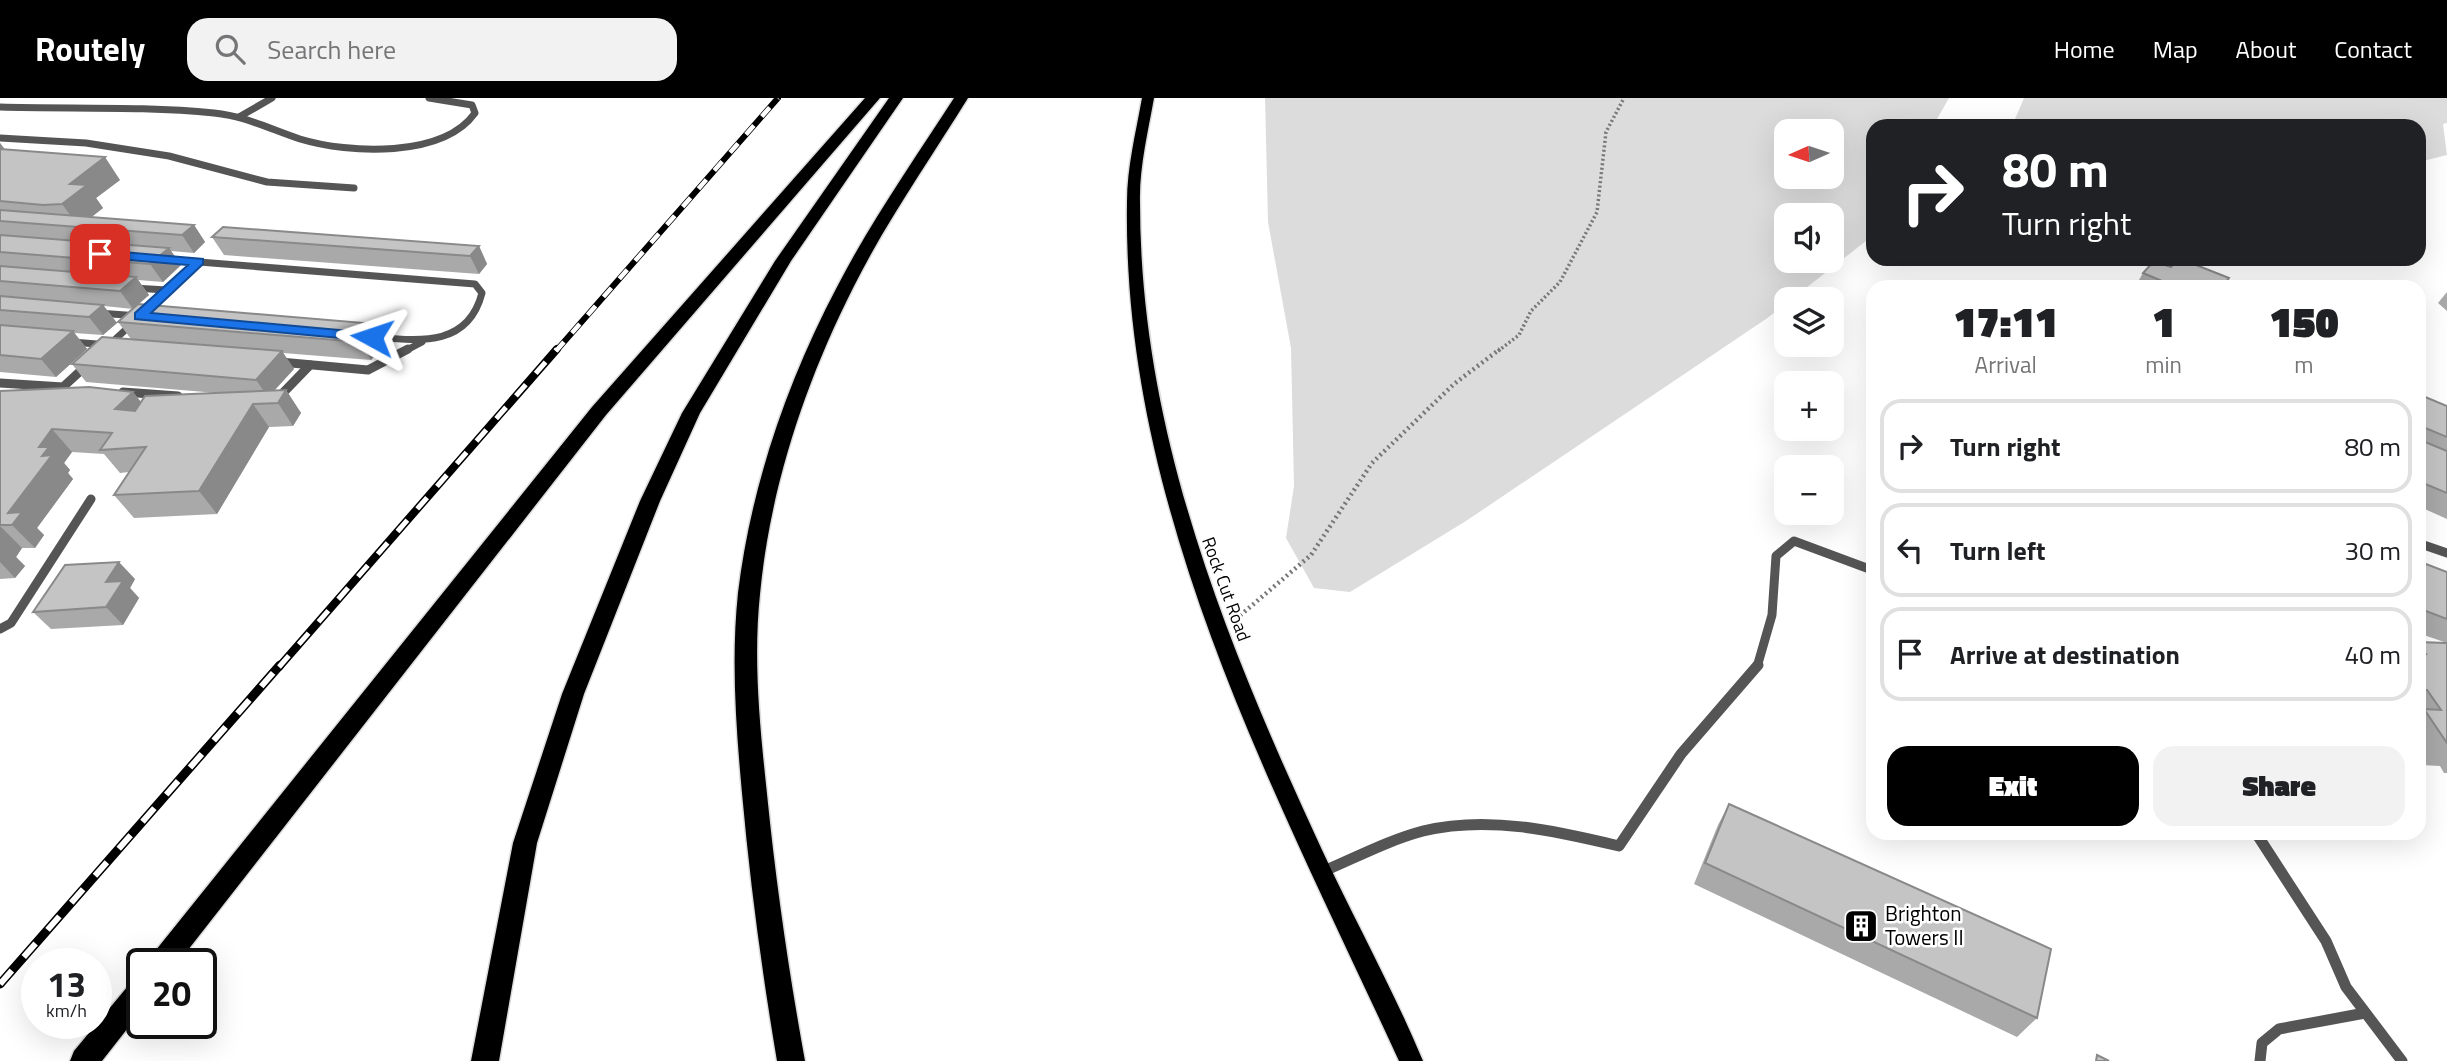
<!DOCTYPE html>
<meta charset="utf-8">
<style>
:root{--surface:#fff;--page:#f2f2f2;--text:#202124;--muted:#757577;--line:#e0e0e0;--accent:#000}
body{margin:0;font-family:"Titillium Web",sans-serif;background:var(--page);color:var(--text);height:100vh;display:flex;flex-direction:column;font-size:26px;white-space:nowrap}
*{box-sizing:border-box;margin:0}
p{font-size:23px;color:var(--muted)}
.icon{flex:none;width:38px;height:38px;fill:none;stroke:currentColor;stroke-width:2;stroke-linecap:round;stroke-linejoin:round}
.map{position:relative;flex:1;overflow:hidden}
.drawer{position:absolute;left:1866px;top:182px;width:560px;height:560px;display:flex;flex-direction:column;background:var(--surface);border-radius:21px;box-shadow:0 7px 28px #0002}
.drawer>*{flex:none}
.banner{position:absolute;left:1866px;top:21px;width:560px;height:147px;border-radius:21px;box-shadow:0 7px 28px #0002;background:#202124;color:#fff;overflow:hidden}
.needle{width:46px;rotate:267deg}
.buttons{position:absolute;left:1774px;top:21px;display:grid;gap:14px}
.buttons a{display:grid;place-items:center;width:70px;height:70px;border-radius:14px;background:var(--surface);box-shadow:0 7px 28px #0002;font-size:35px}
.speed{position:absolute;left:21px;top:850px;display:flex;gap:14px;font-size:35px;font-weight:700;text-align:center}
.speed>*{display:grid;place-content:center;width:91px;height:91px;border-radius:50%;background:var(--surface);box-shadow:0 7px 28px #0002;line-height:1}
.speed small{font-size:18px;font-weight:400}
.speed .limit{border:4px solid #111;border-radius:10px;background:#fff;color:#111}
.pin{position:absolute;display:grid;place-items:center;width:60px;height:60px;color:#fff;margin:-30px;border-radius:14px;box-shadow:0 4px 10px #0006}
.me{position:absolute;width:77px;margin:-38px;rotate:275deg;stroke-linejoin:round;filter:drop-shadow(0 0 5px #0008)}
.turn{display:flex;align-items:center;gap:24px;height:147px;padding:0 21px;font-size:32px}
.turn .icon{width:91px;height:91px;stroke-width:2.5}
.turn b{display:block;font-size:49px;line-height:60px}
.eta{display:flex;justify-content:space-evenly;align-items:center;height:119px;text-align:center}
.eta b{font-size:42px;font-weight:800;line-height:49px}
.primary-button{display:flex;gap:14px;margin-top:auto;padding:14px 21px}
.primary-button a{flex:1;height:80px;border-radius:21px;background:var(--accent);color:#fff;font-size:28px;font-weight:800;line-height:80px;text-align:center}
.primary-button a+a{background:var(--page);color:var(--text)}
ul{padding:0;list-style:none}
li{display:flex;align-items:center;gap:21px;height:94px;margin:0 14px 10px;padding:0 7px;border:4px solid var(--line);border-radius:21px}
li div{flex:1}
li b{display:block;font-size:26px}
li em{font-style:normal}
header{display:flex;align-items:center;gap:42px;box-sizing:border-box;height:98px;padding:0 35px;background:var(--accent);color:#fff}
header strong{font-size:33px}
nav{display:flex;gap:38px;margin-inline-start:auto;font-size:24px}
.search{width:490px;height:63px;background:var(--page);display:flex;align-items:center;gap:18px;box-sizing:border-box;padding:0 24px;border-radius:21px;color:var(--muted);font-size:26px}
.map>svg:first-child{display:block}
.green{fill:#dcdcdc;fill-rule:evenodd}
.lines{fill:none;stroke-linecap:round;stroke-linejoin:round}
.primary-casing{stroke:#dbdbdb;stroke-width:3}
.motorway-casing{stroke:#dbdbdb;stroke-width:3}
.path-far1{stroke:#777;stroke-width:3.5;stroke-dasharray:2 2.5;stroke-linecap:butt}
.path{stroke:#777;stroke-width:4.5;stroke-dasharray:2 3.5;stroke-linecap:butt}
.service-far2{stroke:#555;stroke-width:7}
.service-far1{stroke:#555;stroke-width:9}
.service{stroke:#555;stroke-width:11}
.primary{fill:#000;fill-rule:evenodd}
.motorway{fill:#000;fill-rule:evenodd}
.rail-far2-casing{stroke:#000;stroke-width:6}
.rail-far1-casing{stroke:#000;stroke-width:8}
.rail-casing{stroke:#000;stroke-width:9}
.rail-far2{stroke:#fff;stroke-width:4.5;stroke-dasharray:12;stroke-linecap:butt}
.rail-far1{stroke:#fff;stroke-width:5;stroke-dasharray:15;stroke-linecap:butt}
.rail{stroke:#fff;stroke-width:6;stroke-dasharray:18;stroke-linecap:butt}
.wall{fill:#a9a9a9}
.shaded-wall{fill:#898989}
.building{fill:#c4c4c4;stroke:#898989;stroke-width:2}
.route{fill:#1a73e8;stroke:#114b97;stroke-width:2}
.labels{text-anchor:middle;stroke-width:5;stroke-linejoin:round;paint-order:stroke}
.street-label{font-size:18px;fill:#000;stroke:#fff}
.near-poi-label{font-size:21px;fill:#000;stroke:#fff;text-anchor:start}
</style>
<header>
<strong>Routely</strong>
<div class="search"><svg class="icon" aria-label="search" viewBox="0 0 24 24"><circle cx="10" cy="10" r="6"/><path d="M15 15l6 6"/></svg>Search here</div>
<nav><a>Home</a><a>Map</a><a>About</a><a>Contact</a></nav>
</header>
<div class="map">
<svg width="2447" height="963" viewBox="0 0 2447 963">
<rect width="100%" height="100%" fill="#fff"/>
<g class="green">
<path d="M 1265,0 L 1949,0 L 1933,28 L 1872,28 L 1871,139 L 1792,201 L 1787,201 L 1787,205 L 1766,221 L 1466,423 L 1350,494 L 1314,490 L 1286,440 L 1294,388 L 1291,250 L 1268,124 ZM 1787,33 L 1832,33 L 1832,79 L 1787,79 ZM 1787,117 L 1832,117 L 1832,163 L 1787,163 Z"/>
<polygon points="2024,0 2447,0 2447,25 2443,26 2447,57 2419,64 2418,28 2012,28"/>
</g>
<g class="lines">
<g class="primary-casing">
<path id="primary" d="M 1142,0 L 1154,0 C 1148,34 1139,70 1140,105 C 1140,335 1227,547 1322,752 C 1355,823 1393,891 1423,963 L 1399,963 C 1274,691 1122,412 1127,104 C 1127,69 1136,34 1142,0 Z"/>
</g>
<g class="motorway-casing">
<g id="motorway">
<polygon points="865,0 880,0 606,317 177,866 148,866 152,857 592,309"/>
<polygon points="889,0 903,0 791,163 700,315 660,403 584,596 537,745 499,963 471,963 513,745 562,596 640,403 682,315 775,163"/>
<path d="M 954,0 L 968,0 C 929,63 886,124 853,190 C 805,285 770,390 760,496 C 753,563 760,630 767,696 C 776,786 789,875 805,963 L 777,963 C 762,874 750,785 742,695 C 736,629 731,561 738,495 C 751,388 787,284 837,189 C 871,123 914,62 954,0 Z"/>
<polygon points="142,878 142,912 102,963 70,963 74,953 133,882"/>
</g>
</g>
<polyline class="path-far1" points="1498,253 1519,237 1531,213 1560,184 1597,114 1606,34 1624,0"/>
<polyline class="path" points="1236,521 1311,457 1372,365 1454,286 1500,251"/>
<g class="service-far2">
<path d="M 0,9 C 71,11 143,8 214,15 C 245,18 270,31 300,41 C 349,56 443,60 475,15 L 472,7 L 429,0"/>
<polyline points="239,19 272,0"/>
<polyline points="0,40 86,45 169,58 267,84 354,90"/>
<path d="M 199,164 L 475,186 L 482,195 C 468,249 420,243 374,239"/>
<polyline points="133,190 167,192"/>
<polyline points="98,215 139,218"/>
<polyline points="72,244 109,247 199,164 165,161"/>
<polyline points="405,253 422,244"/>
</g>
<g class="service-far1">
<polyline points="280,264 368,272 408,251"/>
<polyline points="0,285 63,289 88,266"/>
<polyline points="123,294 178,298"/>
<polyline points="278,300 310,267"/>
<polyline points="2418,445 2447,455"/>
<polyline points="0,531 11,525 91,401"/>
<polyline points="1757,569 1772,517 1776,458 1794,443 1872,472"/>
</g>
<g class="service">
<polyline points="2256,735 2326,843 2346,889 2402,963"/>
<path d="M 1324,773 C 1357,759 1389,742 1423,733 C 1488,717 1556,733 1619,748 L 1681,656 L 1758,567"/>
<polyline points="2260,963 2262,945 2279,931 2365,915"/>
</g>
<use href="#primary" class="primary"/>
<use href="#motorway" class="motorway"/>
<g class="rail-far2-casing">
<polyline id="rail-far2" points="556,253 778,0"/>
</g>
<g class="rail-far1-casing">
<polyline id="rail-far1" points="279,569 557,251"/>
</g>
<g class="rail-casing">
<polyline id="rail" points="0,886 280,567"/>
</g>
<use href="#rail-far2" class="rail-far2"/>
<use href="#rail-far1" class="rail-far1"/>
<use href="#rail" class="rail"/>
</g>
<g class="wall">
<polygon points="0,45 5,52 120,82 96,100 103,110 91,119 194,127 205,144 194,155 171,153 181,167 163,184 138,182 149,197 133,211 104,208 117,225 103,237 74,235 87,251 56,279 0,274"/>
<polygon points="212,139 479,148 487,166 479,176 224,157"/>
<polygon points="2143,175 2223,189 2135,189"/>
<polygon points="2447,194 2447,213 2438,205"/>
<polygon points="118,224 376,226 387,244 371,262 283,255 294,271 275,292 286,292 301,315 293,328 269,329 217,416 134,420 114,397 129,374 120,375 104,356 72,354 64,365 70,372 68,375 73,381 37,430 44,437 35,450 22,450 16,459 25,468 15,480 0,481 0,293 133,294 141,304 217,295 86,284 72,266 131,241"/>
<polygon points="2418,296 2447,308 2447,421 2418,408"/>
<polygon points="2418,463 2447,474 2447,545 2418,535"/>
<polygon points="135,481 130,490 139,500 123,527 51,531 33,514"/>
<polygon points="2418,544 2447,545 2447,675 2444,675 2440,668 2421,667 2418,663"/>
<polygon points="1729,706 2037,920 2017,939 1694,786 1718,727"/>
</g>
<g class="shaded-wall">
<polygon points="0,45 9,57 0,64"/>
<polygon points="105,59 120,82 96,100 103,110 79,129 62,106 70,86"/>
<polygon points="194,127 205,144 194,155 182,137"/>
<polygon points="479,148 487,166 479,176 470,158"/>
<polygon points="169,150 181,167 163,184 150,166"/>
<polygon points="136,179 149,197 133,211 120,193"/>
<polygon points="103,207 117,225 103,237 89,219"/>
<polygon points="376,226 387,244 371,262 360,244"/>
<polygon points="73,233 87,251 56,279 41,261"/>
<polygon points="282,253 294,271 268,299 256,282"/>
<polygon points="286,292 301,315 293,328 278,305"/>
<polygon points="133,294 151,317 115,311"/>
<polygon points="253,306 269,329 217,416 199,393"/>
<polygon points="52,331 72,354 64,365 70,372 68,375 73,381 37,430 44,437 35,450 12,427 8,415 42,358 39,349"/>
<polygon points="0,428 22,450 16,459 25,468 15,480 0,464"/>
<polygon points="119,464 135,481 130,490 139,500 123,527 106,509 106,484"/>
</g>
<g class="building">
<polygon points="0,51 105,59 70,86 87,87 62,106 43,107 0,103"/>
<polygon points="0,112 194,127 182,137 0,123"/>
<polygon points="223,129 479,148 470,158 212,139"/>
<polygon points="0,137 169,150 150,166 0,154"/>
<polygon points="2178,161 2181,161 2229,180 2222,189 2153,189 2160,182 2143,175 2154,163 2171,169"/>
<polygon points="0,168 136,179 120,193 0,183"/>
<polygon points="0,198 103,207 89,219 0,212"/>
<polygon points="138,206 376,226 360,244 118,224"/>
<polygon points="0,227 73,233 41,261 0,257"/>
<polygon points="102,239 282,253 256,282 72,266"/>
<polygon points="89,289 133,294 115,311 135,313 145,298 286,292 278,305 253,306 199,393 114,397 146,349 100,352 112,335 52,331 39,349 49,349 42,358 52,357 8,415 22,414 12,427 0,427 0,293"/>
<polygon points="2418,296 2447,308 2447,339 2418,327"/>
<polygon points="2418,341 2447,353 2447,395 2418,383"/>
<polygon points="2418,463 2447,474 2447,521 2418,510"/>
<polygon points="119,464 106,484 123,483 106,509 33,514 65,467"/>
<polygon points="2418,544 2447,545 2447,645 2424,611 2441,612 2427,592 2418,592 2418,556 2426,556"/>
<polygon points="1729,706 2051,851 2037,920 1705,765"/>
<polygon points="2097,957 2109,963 2096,963"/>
</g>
<polygon class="route" points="100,152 203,161 203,166 151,215 372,235 378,239 372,243 135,221 135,215 188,167 95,159 95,153"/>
<defs>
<g id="building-square" transform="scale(1.75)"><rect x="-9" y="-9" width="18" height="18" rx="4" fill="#000" stroke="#fff"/><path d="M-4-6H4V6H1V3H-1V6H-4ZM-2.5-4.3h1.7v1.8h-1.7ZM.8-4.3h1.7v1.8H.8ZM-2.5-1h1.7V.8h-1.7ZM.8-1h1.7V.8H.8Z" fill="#fff"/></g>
</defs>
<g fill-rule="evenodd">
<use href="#building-square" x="1861" y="828"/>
</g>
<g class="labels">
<g class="street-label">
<text transform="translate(1226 491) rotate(70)" y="6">Rock Cut Road</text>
</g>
<g class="near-poi-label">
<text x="1885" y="823">Brighton<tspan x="1885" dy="24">Towers II</tspan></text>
</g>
</g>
</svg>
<div class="buttons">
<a><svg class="needle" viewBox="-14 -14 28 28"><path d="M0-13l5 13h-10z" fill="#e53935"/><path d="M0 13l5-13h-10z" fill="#757577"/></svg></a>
<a><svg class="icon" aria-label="sound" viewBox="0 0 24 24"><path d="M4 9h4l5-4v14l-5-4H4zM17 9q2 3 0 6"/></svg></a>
<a><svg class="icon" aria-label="layers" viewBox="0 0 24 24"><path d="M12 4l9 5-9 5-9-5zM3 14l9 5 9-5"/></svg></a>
<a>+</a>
<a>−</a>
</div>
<div class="speed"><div>13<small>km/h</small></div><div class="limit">20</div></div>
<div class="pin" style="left:100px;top:156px;background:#d93025"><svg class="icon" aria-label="arrive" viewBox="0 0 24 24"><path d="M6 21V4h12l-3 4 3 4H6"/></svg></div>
<svg class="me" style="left:372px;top:239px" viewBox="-20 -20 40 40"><path d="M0-17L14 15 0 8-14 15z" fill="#1a73e8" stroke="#fff" stroke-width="4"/></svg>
<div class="banner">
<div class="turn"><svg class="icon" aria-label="right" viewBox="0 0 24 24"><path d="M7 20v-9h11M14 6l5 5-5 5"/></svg><div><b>80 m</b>Turn right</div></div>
</div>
<section class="drawer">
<div class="eta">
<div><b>17:11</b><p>Arrival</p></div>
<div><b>1</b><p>min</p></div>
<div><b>150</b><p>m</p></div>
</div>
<ul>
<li><svg class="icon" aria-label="right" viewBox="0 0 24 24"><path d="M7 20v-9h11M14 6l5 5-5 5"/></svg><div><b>Turn right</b></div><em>80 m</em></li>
<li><svg class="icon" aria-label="left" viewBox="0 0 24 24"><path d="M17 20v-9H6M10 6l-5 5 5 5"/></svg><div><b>Turn left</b></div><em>30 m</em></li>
<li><svg class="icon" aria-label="arrive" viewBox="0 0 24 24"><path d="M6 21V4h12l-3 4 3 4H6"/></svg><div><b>Arrive at destination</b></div><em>40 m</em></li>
</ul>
<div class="primary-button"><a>Exit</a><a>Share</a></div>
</section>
</div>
